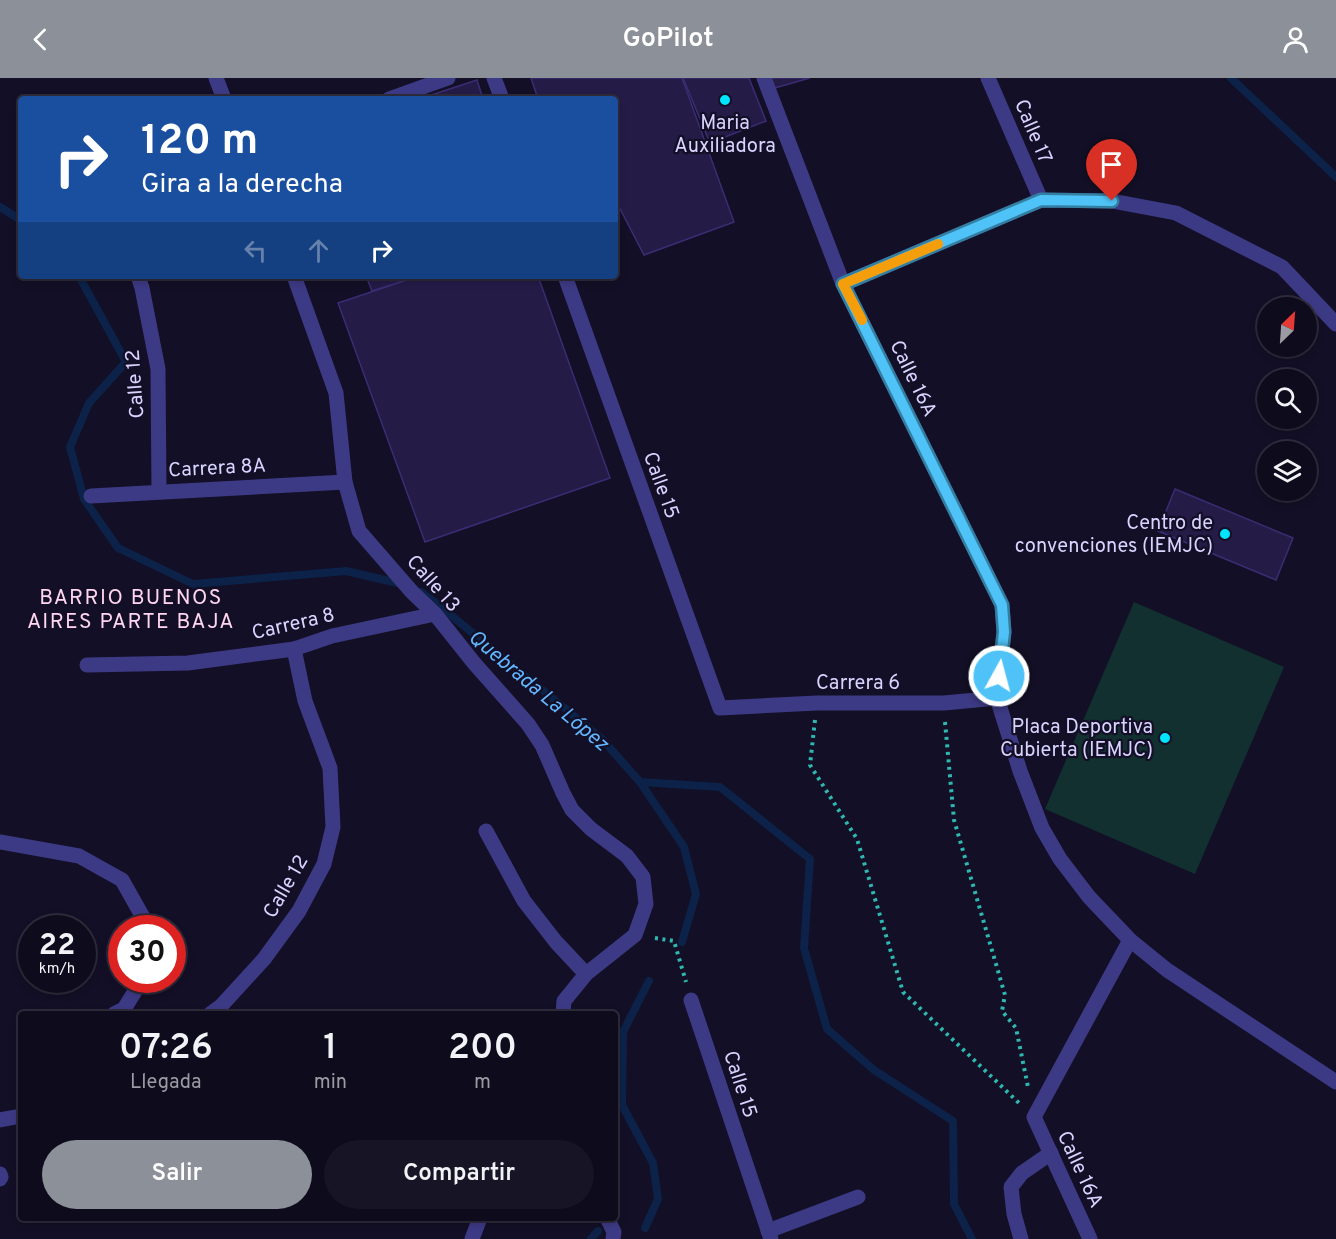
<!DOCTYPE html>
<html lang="es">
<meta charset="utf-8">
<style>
:root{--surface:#0e0b1c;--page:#171425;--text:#f1f3f6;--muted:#9b9ba3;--line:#2e2b3b;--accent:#8c9099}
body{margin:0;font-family:Overpass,sans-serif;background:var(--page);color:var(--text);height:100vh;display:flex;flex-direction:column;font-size:22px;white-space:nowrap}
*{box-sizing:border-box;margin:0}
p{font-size:20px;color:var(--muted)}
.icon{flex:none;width:33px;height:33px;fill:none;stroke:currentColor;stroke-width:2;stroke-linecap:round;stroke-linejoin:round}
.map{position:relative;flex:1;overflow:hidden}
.drawer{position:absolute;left:18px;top:933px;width:600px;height:210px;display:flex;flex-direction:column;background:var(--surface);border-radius:6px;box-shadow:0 3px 9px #0003,0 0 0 2px var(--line)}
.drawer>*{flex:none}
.top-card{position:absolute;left:18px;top:18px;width:600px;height:183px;border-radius:6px;box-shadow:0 3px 9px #0003,0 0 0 2px var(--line);background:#1a4fa0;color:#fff;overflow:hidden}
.needle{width:39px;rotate:25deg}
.fabs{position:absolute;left:1257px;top:219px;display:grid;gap:12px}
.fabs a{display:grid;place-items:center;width:60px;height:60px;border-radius:50%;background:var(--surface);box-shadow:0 3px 9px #0003,0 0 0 2px var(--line);font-size:30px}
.speed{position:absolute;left:18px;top:837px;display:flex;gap:12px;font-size:30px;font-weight:700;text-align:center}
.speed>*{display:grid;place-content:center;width:78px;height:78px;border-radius:50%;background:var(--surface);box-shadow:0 3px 9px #0003,0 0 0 2px var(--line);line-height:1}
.speed small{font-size:15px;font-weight:400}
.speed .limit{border:9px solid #d22;background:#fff;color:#111}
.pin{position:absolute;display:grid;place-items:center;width:51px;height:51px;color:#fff;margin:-62px -26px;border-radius:50% 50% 50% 0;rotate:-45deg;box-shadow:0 0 6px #0007}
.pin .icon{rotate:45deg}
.me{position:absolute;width:66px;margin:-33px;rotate:7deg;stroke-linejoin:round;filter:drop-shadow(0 0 4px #0008)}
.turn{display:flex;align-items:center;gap:21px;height:126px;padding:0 24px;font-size:27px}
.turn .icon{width:78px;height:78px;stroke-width:2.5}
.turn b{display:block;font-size:42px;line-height:51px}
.lanes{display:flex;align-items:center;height:57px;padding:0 24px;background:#0003;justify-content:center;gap:30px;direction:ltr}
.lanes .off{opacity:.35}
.eta{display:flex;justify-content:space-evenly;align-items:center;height:102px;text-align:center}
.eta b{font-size:36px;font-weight:600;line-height:42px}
.cta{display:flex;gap:12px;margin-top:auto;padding:12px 24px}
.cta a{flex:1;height:69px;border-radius:36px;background:var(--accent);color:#fff;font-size:24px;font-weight:600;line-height:69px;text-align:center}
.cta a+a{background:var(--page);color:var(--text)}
header{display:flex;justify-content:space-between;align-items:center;height:78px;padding:0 24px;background:var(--accent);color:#fff;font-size:27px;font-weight:600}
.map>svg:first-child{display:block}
.green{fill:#12302f}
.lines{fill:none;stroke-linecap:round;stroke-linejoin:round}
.stream{stroke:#0c2248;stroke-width:8}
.building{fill:#241b47;stroke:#3b2d73;stroke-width:1.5}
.path{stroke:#2fb8b0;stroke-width:4;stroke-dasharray:3 4.5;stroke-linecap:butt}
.minor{stroke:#3d3a85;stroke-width:15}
.route-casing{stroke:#337fa1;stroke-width:15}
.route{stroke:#4fc3f7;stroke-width:10}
.slow{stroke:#f59e0b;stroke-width:10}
.poi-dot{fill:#00e5ff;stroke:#130f26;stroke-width:2}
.labels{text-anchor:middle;stroke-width:4.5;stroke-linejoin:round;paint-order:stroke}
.poi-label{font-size:20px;fill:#d9d4ff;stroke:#130f26;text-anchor:end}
.street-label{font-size:20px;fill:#d9d4ff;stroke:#130f26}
.neighbourhood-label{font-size:21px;letter-spacing:1.5px;fill:#ffd6f0;stroke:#130f26}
.water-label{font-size:21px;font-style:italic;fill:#62b6ff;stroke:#130f26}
</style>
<header><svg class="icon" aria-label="back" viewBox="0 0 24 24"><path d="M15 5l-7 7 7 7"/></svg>GoPilot<svg class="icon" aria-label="person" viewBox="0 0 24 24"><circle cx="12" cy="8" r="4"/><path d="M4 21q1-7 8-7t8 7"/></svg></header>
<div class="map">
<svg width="1336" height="1161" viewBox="0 0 1336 1161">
<rect width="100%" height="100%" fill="#130f26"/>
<polygon class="green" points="1134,524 1284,589 1195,796 1045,731"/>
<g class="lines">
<g class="stream">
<polyline points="1231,0 1336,99"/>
<polyline points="0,129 21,142"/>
<polyline points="79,198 126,284 89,325 70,369 84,421 118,470 193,506 346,493 402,506"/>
<polyline points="421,514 436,525 601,660 640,704 720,709 810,781 804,870 827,951 874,992 953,1043 954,1126 972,1161"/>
<polyline points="640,704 684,769 696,816 682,864"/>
<polyline points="645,1150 658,1121 653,1085 622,1027 623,954 649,903"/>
<polyline points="591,1161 598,1153"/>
</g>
</g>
<g class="building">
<polygon points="531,0 682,0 734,144 644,177 615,121 615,21 538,21"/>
<polygon points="683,0 749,0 766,43 710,65"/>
<polygon points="767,0 810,0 771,11"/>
<polygon points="477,2 483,21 419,21"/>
<polygon points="366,198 419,198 372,213"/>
<polygon points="419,198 538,198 610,400 425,464 338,225"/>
<polygon points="1175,411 1293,460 1276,502 1158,453"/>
</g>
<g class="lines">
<g class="path">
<polyline points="815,642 810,687 857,761 903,914 1020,1026"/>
<polyline points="945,644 954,742 1005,917 1002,933 1016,950 1028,1009"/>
<polyline points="655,860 674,863 686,904"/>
</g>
<g class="minor">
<polyline points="216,0 224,21"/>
<polyline points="494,0 502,21"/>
<polyline points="764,0 843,206 1002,527 1004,554 997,620 1020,693 1042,750 1060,781 1089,819 1130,862 1167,892 1336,1004"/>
<polyline points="988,0 1041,122"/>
<polyline points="389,21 448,0"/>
<polyline points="138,198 142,210 158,291 159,413"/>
<polyline points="294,198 336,315 345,404 359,453 412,514 435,536 474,585 528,646 542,667 563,715 572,732 591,751 627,778 643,799 646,826 635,857 586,896 564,923 563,936"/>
<polyline points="565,198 720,630 817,625 944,625 997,620"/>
<polyline points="843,206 1041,122 1112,123 1176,135 1282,189 1336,246"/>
<polyline points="91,418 345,404"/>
<polyline points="87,587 188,585 294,571 332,558 435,536"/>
<polyline points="486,753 524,823 556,864 586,896"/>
<polyline points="0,764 79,778 122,802 149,850"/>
<polyline points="691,922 771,1161"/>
<polyline points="114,936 124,931 142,902"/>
<polyline points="210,936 221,928 264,881 299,833 324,786 333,749 330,690 305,623 294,571"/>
<polyline points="0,1042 21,1038"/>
<polyline points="0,1096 1,1099 0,1101"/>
<polyline points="607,1140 614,1154 613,1161"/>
<polyline points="768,1153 858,1119"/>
<polyline points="472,1161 480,1140"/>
<polyline points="1021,1161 1014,1136 1011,1109 1022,1095 1051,1075"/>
<polyline points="1090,1161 1034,1039 1130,862"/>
</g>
</g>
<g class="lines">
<g class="route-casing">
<polyline id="route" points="999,598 1004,554 1002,527 843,206 1041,122 1112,123"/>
</g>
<use href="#route" class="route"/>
<polyline class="slow" points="862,242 843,206 938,166"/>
</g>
<g class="poi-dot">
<circle cx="725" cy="22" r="6"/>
<circle cx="1225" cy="456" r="6"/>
<circle cx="1165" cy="660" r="6"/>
</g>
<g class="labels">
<g class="poi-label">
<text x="725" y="51" text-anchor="middle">Maria<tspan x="725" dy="23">Auxiliadora</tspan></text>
<text x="1213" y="451">Centro de<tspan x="1213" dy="23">convenciones (IEMJC)</tspan></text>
<text x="1153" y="655">Placa Deportiva<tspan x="1153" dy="23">Cubierta (IEMJC)</tspan></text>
</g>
<g class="street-label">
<text transform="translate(1034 53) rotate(67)" y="7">Calle 17</text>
<text transform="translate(914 300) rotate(64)" y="7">Calle 16A</text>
<text transform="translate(134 306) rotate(-94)" y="7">Calle 12</text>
<text transform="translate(217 389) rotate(-3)" y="7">Carrera 8A</text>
<text transform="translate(662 407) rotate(70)" y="7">Calle 15</text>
<text transform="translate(434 505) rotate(48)" y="7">Calle 13</text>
<text transform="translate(293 545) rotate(-13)" y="7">Carrera 8</text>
<text x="858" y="611">Carrera 6</text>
<text transform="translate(285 808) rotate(-60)" y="7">Calle 12</text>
<text transform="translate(741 1006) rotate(72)" y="7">Calle 15</text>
<text transform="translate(1081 1091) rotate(65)" y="7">Calle 16A</text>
</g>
<g class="neighbourhood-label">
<text x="131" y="526">BARRIO BUENOS<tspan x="131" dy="24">AIRES PARTE BAJA</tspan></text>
</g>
<g class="water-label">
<text transform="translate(539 612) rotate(40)" y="7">Quebrada La López</text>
</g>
</g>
</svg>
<div class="fabs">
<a><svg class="needle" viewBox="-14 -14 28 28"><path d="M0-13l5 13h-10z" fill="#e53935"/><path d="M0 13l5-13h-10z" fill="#9b9ba3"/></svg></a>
<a><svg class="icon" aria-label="search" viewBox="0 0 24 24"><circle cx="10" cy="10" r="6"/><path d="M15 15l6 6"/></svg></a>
<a><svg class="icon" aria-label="layers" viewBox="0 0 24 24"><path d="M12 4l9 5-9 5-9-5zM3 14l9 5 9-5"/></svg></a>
</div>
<div class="speed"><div>22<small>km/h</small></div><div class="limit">30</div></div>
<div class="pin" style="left:1112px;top:123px;background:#d93025"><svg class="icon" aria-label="arrive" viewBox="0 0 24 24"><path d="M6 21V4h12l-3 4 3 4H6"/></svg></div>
<svg class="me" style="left:999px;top:598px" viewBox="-20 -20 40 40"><circle r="17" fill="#4fc3f7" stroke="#fff" stroke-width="3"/><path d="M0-11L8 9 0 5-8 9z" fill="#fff"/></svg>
<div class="top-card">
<div class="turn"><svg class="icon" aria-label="right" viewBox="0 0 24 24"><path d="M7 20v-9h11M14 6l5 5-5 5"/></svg><div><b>120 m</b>Gira a la derecha</div></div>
<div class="lanes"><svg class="icon off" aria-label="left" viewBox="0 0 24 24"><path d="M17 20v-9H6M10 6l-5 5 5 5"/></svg><svg class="icon off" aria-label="ahead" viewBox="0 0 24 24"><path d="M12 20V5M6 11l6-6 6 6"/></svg><svg class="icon" aria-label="right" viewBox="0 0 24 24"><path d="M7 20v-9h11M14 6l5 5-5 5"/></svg></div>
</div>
<section class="drawer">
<div class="eta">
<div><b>07:26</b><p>Llegada</p></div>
<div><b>1</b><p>min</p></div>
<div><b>200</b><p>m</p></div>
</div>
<div class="cta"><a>Salir</a><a>Compartir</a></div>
</section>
</div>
